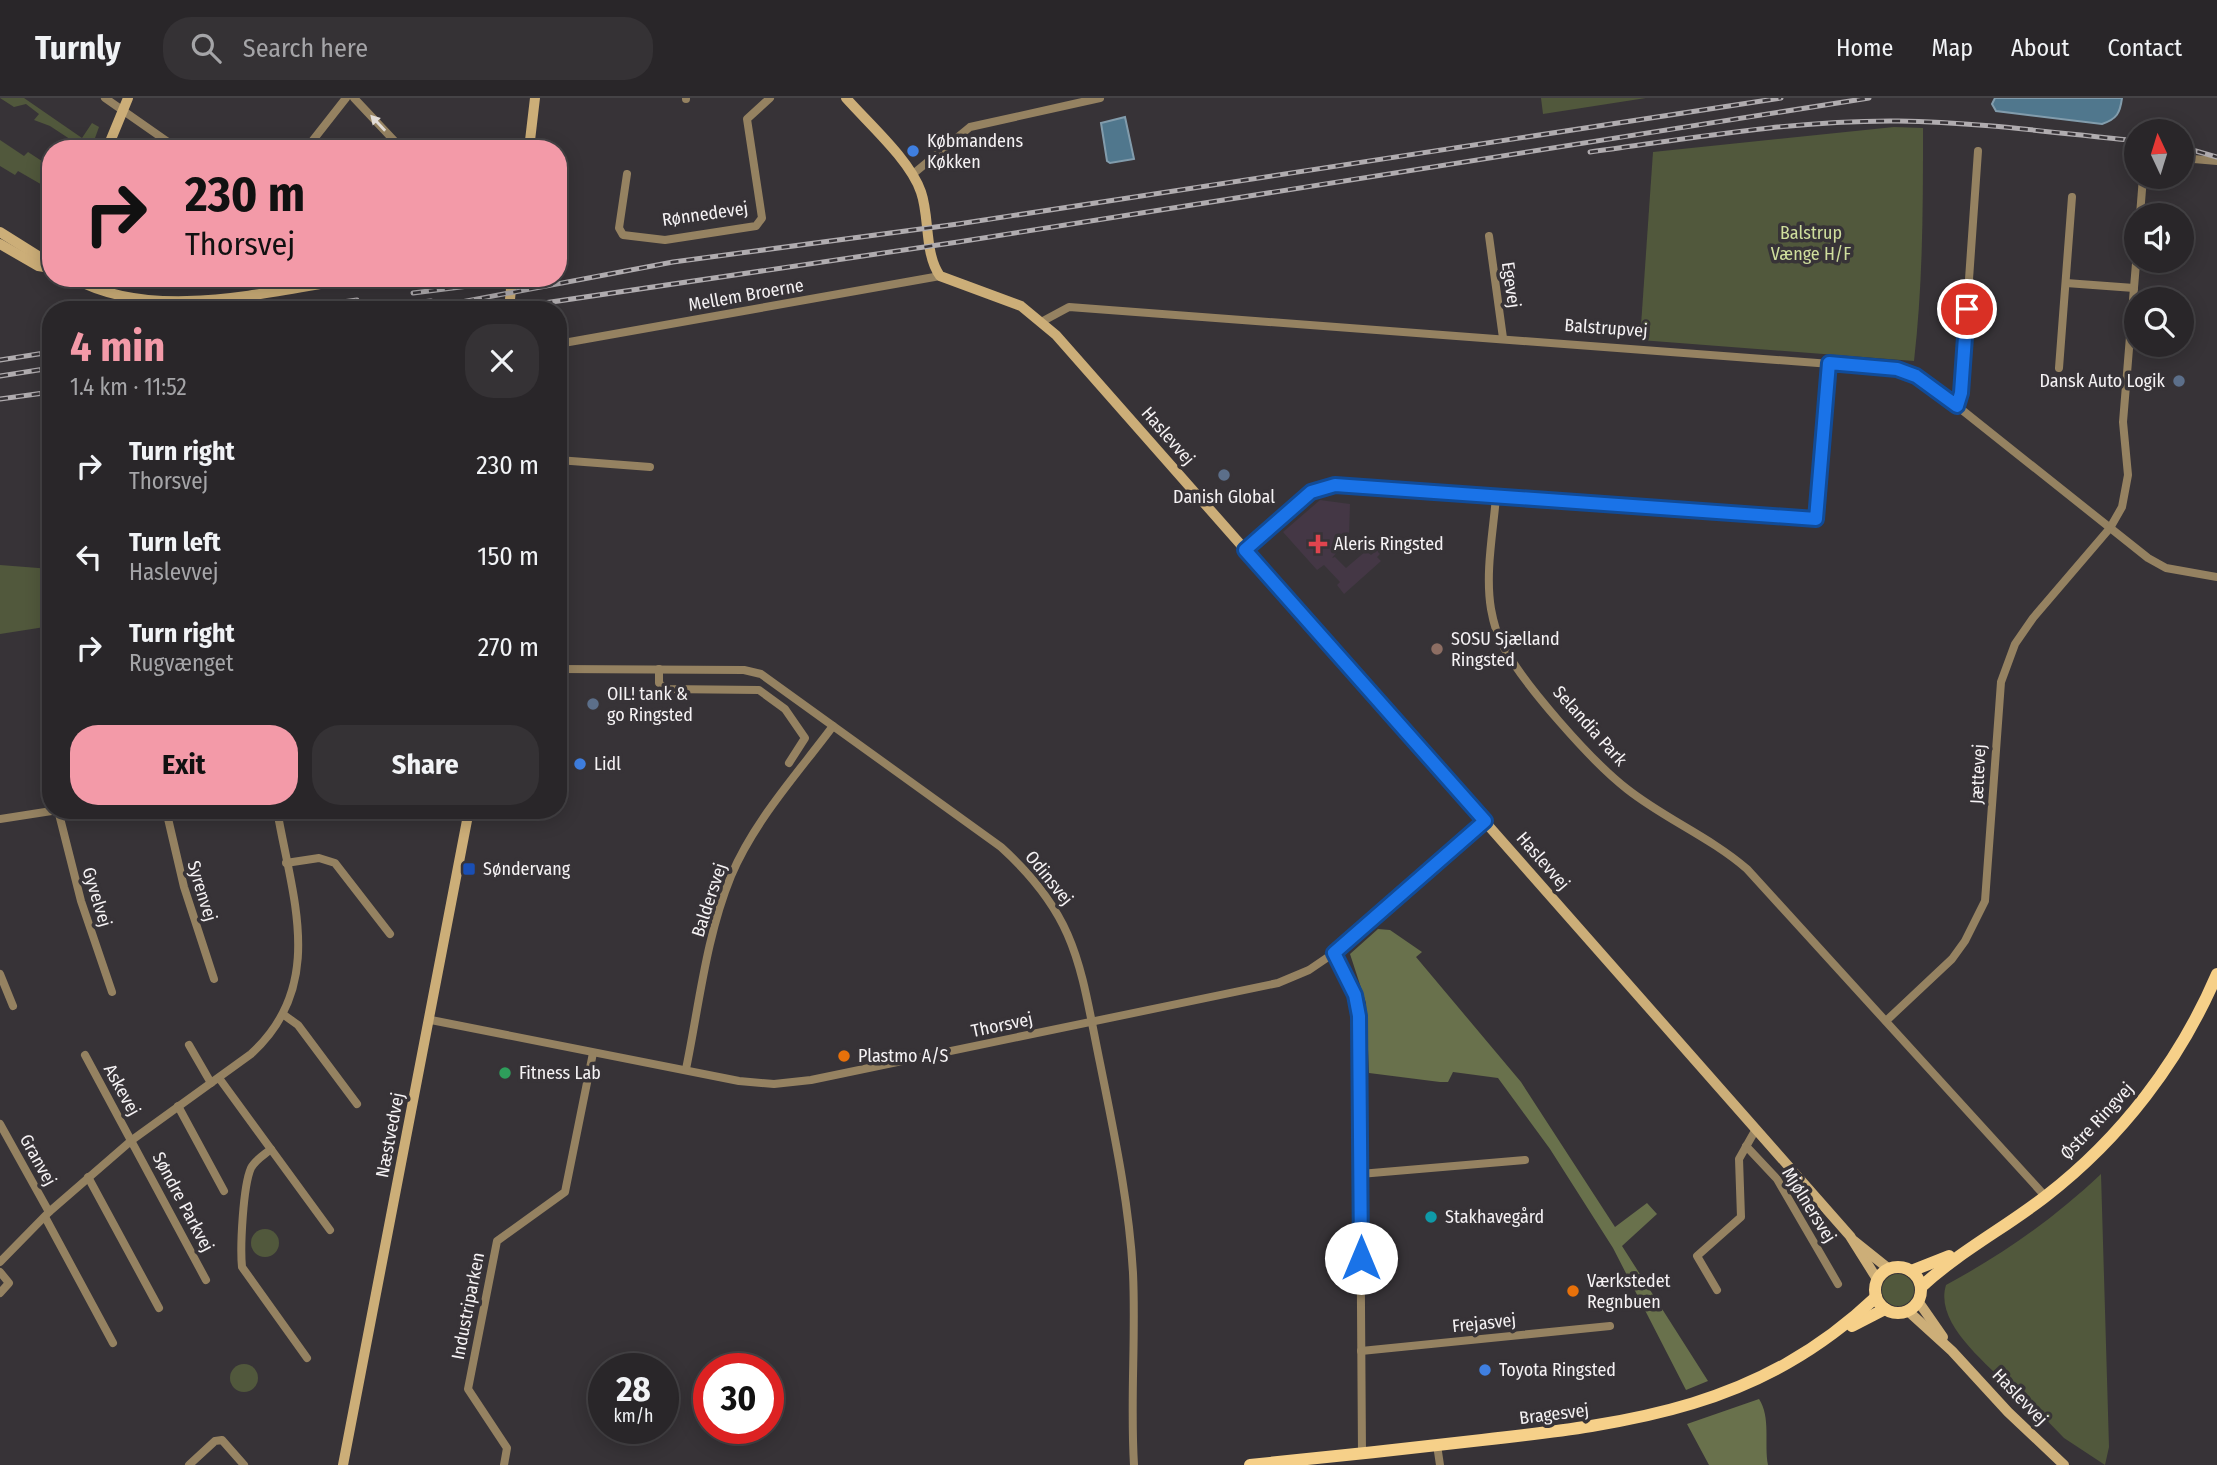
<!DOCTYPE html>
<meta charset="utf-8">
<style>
:root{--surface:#292629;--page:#353235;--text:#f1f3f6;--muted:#a5a5a8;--line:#454346;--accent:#f39aa8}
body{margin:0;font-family:"Fira Sans Condensed",sans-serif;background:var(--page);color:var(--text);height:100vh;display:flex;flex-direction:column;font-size:26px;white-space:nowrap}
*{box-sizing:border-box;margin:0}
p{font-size:23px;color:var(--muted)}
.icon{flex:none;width:38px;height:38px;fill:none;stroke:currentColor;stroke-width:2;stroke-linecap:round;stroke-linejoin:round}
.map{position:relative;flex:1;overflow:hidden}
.side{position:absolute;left:42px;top:203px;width:525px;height:518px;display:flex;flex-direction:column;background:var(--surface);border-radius:28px;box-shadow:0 4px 18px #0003,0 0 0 2px var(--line)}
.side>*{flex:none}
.guide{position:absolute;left:42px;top:42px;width:525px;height:147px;border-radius:28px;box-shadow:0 4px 18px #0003,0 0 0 2px var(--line);background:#f39aa8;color:#111;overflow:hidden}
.needle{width:46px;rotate:356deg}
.buttons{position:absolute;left:2124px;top:21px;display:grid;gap:14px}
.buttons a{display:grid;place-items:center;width:70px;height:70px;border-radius:50%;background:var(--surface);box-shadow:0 4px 18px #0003,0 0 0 2px var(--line);font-size:35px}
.speed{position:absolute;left:588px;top:1255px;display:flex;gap:14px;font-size:35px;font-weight:700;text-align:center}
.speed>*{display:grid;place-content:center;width:91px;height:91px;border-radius:50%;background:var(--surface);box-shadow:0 4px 18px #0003,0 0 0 2px var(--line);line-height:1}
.speed small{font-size:18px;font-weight:400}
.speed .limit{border:10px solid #d22;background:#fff;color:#111}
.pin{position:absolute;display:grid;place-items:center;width:60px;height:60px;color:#fff;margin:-30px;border:4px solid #fff;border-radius:50%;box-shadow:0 2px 7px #0007}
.me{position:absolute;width:77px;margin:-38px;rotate:0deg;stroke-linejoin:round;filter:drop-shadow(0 0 5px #0008)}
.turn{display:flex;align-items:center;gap:24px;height:147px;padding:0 28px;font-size:32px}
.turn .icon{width:91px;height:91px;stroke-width:2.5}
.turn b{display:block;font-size:49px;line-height:60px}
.round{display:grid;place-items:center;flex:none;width:74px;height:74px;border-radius:28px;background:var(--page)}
.overview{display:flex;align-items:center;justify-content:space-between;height:119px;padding:0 28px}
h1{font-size:42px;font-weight:700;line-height:52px;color:var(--accent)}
.primary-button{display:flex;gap:14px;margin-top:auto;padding:14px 28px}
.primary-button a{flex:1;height:80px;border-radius:28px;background:var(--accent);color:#111;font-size:28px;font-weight:700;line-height:80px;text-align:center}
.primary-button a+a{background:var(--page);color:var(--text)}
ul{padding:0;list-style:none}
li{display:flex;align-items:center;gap:21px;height:91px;padding:0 28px}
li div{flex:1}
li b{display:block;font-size:26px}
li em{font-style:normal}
header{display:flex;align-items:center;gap:42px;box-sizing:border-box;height:98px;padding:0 35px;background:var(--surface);border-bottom:2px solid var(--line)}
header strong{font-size:33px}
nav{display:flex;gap:38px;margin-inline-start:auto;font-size:24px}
.search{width:490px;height:63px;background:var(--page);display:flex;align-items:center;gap:18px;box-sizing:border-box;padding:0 24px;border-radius:28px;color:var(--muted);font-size:26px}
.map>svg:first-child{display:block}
.medical{fill:#443745}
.green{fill:#51583c}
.forest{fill:#69714c}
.water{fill:#50778d;stroke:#829cac;stroke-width:2}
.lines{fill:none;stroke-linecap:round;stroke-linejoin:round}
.street{stroke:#958261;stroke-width:8}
.secondary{stroke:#ccae78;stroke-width:10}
.primary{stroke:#f6d089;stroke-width:12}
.rail-casing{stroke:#b0acaf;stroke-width:5}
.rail{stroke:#373337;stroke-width:2.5;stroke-dasharray:8;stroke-linecap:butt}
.oneway{fill:#e2dcd7}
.route-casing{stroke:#114b97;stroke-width:18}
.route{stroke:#1a73e8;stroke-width:12}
.shop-dot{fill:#3f7fe0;stroke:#373337;stroke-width:2.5}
.service-dot{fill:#5c6f8a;stroke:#373337;stroke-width:2.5}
.health-dot{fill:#e0444e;stroke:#373337;stroke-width:2.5}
.education-dot{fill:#8d6e63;stroke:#373337;stroke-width:2.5}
.transit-dot{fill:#1a4fb4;stroke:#373337;stroke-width:2.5}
.food-dot{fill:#e8710a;stroke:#373337;stroke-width:2.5}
.leisure-dot{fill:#2e9e5b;stroke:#373337;stroke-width:2.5}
.culture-dot{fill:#0f9aa8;stroke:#373337;stroke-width:2.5}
.labels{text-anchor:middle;stroke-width:7;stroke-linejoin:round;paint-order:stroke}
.poi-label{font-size:18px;fill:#f5f2f4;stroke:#373337;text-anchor:start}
.street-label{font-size:18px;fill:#f5f2f4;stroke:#373337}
.park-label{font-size:18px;fill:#cfde9d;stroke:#373337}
</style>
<header>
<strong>Turnly</strong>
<div class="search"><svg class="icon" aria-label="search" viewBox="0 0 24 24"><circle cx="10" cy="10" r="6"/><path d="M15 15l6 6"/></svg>Search here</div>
<nav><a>Home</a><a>Map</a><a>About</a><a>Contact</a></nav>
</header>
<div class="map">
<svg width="2217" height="1367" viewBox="0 0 2217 1367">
<rect width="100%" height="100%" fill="#373337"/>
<polygon class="medical" points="1320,402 1350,406 1349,439 1332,460 1335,459 1346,470 1366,453 1371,457 1377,452 1380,456 1377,459 1381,463 1344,496 1337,487 1340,484 1324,467 1317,472 1283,434"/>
<g class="green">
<polygon points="0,0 24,0 82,40 92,25 99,29 91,51 85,51 50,28 34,22 39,16 26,6 14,9"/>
<polygon points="1541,0 1646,0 1543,16"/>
<path d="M 1894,29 L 1923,30 C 1923,109 1923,185 1914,263 L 1640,242 L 1653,54 Z"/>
<polygon points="0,42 24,58 28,54 51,69 51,92 18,73 15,77 0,68"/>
<polygon points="0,467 51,471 51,528 0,536"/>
<path d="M 2101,1076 L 2109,1349 L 2105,1367 L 2064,1340 L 2028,1303 L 2030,1299 L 2024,1293 L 2018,1295 L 2011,1291 C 1987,1265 1934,1226 1946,1187 C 2005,1155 2052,1122 2101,1076 Z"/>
<circle cx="265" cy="1145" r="14"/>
<circle cx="1898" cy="1192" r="16"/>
<circle cx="244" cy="1280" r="14"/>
</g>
<g class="forest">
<polygon points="1378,831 1390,832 1422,854 1416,859 1521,984 1615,1129 1647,1105 1657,1116 1622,1148 1708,1283 1686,1292 1613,1150 1550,1051 1498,980 1453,974 1448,984 1440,984 1369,975 1366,905 1350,856"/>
<path d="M 1759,1301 C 1771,1319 1764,1346 1768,1367 L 1709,1367 L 1687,1326 Z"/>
</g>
<g class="water">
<path d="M 1995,0 L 2122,0 C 2120,15 2117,21 2102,26 L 1996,13 L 1992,6 Z"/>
<polygon points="1125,19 1134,61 1110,65 1107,63 1101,25"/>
</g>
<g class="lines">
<g class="street">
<polyline points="105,0 178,51"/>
<polyline points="354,0 402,51"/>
<polyline points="686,1 686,0"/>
<polyline points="306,51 346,0"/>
<polyline points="2182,60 2217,63"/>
<polyline points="627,76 619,130 623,137 665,142 756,128 762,120 747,21 770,0"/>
<polyline points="913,76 970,29 1100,0"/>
<polyline points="2140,117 2143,79"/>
<polyline points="1489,138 1503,240"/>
<polyline points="271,180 273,192"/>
<polyline points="2066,185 2134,190"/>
<polyline points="1043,223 1069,209 1897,271 1916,278 1957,308 2148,460 2166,470 2217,479"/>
<polyline points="558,246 940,178"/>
<polyline points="2059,270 2072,99"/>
<polyline points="1957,308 1961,295 1978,53"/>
<polyline points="558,362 650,369"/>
<path d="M 1496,399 C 1493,435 1485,475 1491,511 C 1493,522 1496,535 1502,546 C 1523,586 1591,663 1627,691 C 1665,721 1710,739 1747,771 L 2045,1098"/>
<polyline points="1245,452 1311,394 1335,387 1816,421 1829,265"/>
<path d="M 558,571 L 744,572 L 761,576 L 1001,749 C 1078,819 1080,868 1100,965 C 1114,1035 1129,1104 1133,1175 C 1136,1239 1130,1303 1134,1367"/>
<polyline points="659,571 659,585 665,591 759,592 785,611 805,640 789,665"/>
<polyline points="51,589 51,651"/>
<polyline points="58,712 81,803 112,894"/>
<polyline points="166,712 184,789 214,881"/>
<polyline points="0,721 58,712"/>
<polyline points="286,765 319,760 335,765 390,836"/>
<polyline points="1334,855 1355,897 1359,918 1362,1355"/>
<polyline points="0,876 13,908"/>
<polyline points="284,917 298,927 357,1006"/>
<polyline points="431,922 739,983 774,986 811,982 1278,885 1309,872 1334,855 1485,723"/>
<polyline points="1886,923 1952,861 1965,843 1985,803 2001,584 2015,546 2033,520 2110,430 2122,409 2128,377 2123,324 2137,153"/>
<polyline points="189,947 211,985"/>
<polyline points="85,957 206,1182"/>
<path d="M 686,971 C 699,908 706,839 731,778 C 754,723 798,675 833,628"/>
<polyline points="219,980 330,1132"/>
<polyline points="178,1008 224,1093"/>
<polyline points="0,1026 49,1114"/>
<polyline points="1746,1048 1777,1081 1838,1186"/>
<path d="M 271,1051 C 264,1057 255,1062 251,1070 C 243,1088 240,1149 242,1169 L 307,1260"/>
<polyline points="1360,1076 1525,1062"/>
<polyline points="88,1079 159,1210"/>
<polyline points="45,1119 113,1245"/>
<path d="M 0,1164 L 49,1114 L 132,1042 L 251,956 C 327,887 292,799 277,712"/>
<polyline points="0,1174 9,1185 0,1195"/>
<polyline points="1717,1192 1697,1158 1741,1119 1739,1061 1756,1031"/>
<polyline points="1361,1253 1610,1228"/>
<polyline points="1437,1347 1440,1367"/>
<polyline points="189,1367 215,1343 222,1342 244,1367"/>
<polyline points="504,1367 507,1350 468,1291 497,1143 565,1094 593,955"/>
</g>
<g class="secondary">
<path d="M 846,0 C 869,26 910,62 921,94 C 930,120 924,155 940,178 L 1021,208 L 1056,237 L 1850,1138 L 1877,1181"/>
<polyline points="107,51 128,0"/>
<polyline points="529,51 535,0"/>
<polyline points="0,134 51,166"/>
<polyline points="0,146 38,168 51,170"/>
<path d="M 73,180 C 154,225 268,193 356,180"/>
<polyline points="509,212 512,180"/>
<polyline points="1854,1143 1889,1171"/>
<polyline points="1918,1203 1943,1239"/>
<polyline points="1908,1213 1952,1253 2008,1314 2064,1367"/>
<polyline points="343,1367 469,712"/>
</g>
<g class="primary">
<circle cx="1898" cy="1192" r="23"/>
<polyline points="1911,1173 1949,1158"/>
<path d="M 1921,1189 C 1960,1153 2005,1130 2046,1098 C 2121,1040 2180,963 2217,876"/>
<polyline points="1852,1228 1885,1211"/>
<path d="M 1250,1367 C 1327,1359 1405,1351 1482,1342 C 1634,1325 1760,1309 1876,1199"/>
</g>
<g class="rail-casing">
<g id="rail">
<polyline points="2182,49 2217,59"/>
<path d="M 1590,54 C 1692,40 1794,22 1898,23 C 1977,24 2057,35 2137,43"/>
<polyline points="413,195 531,180"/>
<polyline points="285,212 357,202"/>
<polyline points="344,212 431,203"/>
<polyline points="419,212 673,164 958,126 1781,0"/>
<polyline points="497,212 958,144 1869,0"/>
<polyline points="0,262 51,254"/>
<polyline points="0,278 51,270"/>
<polyline points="0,301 51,294"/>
</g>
</g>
<use href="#rail" class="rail"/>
</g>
<defs><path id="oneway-solid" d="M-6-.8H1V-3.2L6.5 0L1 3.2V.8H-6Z" transform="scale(1.75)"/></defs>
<use class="oneway" href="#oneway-solid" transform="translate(378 25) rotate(-133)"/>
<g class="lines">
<g class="route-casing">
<polyline id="route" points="1361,1160 1359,918 1355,897 1334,855 1485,723 1245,452 1311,394 1335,387 1816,421 1829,265 1897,271 1916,278 1957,308 1961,295 1967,211"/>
</g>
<use href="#route" class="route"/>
</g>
<g class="shop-dot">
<circle cx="913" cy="53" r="7"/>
<circle cx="580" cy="666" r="7"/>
<circle cx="1485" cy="1272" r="7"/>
</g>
<g class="service-dot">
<circle cx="2179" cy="283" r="7"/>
<circle cx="1224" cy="377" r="7"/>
<circle cx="593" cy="606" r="7"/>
</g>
<path class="health-dot" d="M1314.5 435.5h7v7h7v7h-7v7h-7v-7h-7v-7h7z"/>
<circle class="education-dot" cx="1437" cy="551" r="7"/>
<rect class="transit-dot" x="462" y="764" width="14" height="14" rx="3.5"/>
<g class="food-dot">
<circle cx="844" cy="958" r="7"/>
<circle cx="1573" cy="1193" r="7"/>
</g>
<circle class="leisure-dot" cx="505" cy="975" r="7"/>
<circle class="culture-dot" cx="1431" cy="1119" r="7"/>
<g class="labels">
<g class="poi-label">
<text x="927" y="49">Købmandens<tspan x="927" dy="21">Køkken</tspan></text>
<text x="2165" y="289" text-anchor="end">Dansk Auto Logik</text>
<text x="1224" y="405" text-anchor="middle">Danish Global</text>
<text x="1334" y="452">Aleris Ringsted</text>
<text x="1451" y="547">SOSU Sjælland<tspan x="1451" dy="21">Ringsted</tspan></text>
<text x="607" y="602">OIL! tank &amp;<tspan x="607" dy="21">go Ringsted</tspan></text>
<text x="594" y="672">Lidl</text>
<text x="483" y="777">Søndervang</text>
<text x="858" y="964">Plastmo A/S</text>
<text x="519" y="981">Fitness Lab</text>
<text x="1445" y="1125">Stakhavegård</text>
<text x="1587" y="1189">Værkstedet<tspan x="1587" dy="21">Regnbuen</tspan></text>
<text x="1499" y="1278">Toyota Ringsted</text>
</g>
<g class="street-label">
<text transform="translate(705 116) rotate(-8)" y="6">Rønnedevej</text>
<text transform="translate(1511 187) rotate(82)" y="6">Egevej</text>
<text transform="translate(746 197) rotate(-10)" y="6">Mellem Broerne</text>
<text transform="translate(1606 230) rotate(4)" y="6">Balstrupvej</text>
<text transform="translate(1168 338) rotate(49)" y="6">Haslevvej</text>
<text transform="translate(1590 628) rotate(48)" y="6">Selandia Park</text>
<text transform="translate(1978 676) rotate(-87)" y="6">Jættevej</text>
<text transform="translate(1543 763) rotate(49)" y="6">Haslevvej</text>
<text transform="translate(1049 780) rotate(51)" y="6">Odinsvej</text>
<text transform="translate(202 793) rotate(73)" y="6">Syrenvej</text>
<text transform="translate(97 799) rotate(73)" y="6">Gyvelvej</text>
<text transform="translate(709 802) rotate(-72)" y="6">Baldersvej</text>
<text transform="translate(1002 927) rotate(-12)" y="6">Thorsvej</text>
<text transform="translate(122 992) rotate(61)" y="6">Askevej</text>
<text transform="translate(2097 1023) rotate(-47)" y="6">Østre Ringvej</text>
<text transform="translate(390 1037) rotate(-79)" y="6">Næstvedvej</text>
<text transform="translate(38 1062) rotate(61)" y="6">Granvej</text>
<text transform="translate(183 1104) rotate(62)" y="6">Søndre Parkvej</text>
<text transform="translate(1809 1107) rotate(58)" y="6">Mjølnersvej</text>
<text transform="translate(468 1208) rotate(-79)" y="6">Industriparken</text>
<text transform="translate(1484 1225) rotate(-6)" y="6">Frejasvej</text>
<text transform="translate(2020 1299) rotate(46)" y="6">Haslevvej</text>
<text transform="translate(1554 1316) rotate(-7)" y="6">Bragesvej</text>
</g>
<g class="park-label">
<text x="1811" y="141">Balstrup<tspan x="1811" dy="21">Vænge H/F</tspan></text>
</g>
</g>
</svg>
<div class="buttons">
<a><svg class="needle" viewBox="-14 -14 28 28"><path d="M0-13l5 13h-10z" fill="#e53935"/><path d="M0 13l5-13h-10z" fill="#a5a5a8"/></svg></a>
<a><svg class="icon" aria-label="sound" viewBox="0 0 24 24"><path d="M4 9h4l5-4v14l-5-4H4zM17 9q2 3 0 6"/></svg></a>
<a><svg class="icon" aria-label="search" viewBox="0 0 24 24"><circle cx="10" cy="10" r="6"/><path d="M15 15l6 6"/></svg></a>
</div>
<div class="speed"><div>28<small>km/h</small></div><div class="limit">30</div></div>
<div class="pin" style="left:1967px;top:211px;background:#d93025"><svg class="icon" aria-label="arrive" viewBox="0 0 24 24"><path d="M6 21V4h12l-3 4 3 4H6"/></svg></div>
<svg class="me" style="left:1361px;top:1160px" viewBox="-20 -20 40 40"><circle r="19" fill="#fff"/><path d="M0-13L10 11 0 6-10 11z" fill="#1a73e8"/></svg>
<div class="guide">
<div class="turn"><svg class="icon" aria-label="right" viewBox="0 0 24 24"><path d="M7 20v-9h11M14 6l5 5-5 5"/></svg><div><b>230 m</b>Thorsvej</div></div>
</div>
<section class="side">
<div class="overview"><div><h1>4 min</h1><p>1.4 km · 11:52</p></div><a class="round"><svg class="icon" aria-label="close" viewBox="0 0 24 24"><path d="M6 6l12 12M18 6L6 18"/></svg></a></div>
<ul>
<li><svg class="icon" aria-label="right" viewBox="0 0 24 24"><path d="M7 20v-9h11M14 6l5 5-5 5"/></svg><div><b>Turn right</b><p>Thorsvej</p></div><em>230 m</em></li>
<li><svg class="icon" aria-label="left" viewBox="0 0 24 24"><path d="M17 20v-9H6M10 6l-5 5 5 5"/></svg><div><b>Turn left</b><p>Haslevvej</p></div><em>150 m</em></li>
<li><svg class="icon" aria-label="right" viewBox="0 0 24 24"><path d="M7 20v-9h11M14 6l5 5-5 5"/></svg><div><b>Turn right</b><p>Rugvænget</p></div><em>270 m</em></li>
</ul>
<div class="primary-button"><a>Exit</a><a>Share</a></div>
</section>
</div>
